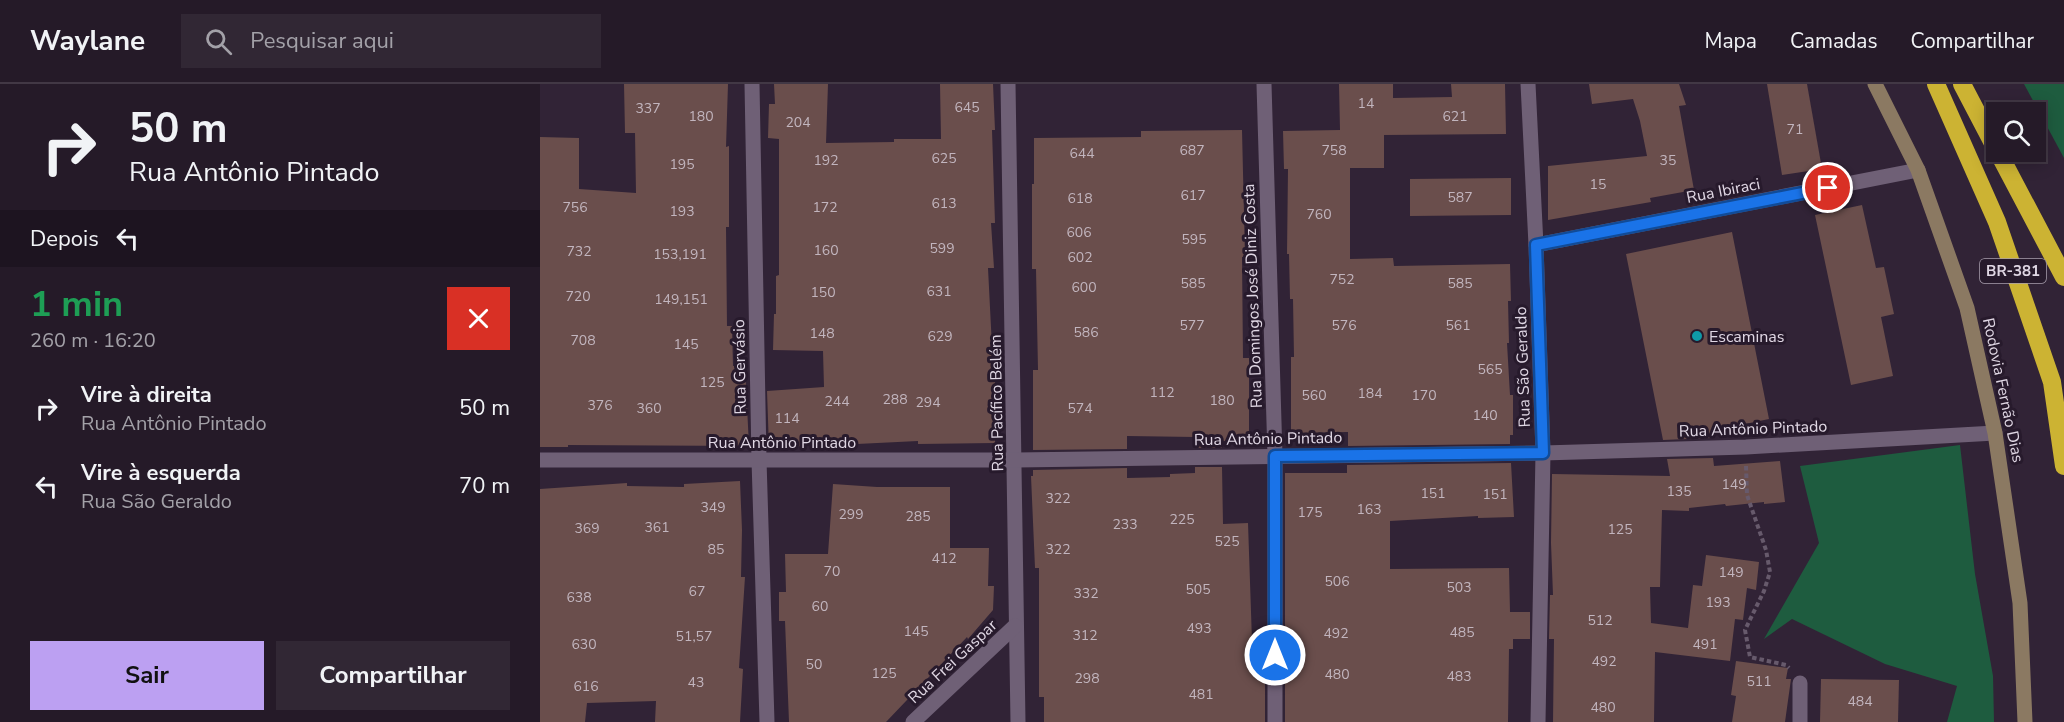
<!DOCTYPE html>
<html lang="pt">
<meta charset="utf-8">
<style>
:root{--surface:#251a28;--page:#312734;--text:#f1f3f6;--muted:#a3a1a8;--line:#423845;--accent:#bca0f2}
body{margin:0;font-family:"Nunito Sans",sans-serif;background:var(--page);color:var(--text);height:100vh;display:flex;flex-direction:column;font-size:22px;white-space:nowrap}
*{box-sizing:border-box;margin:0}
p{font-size:20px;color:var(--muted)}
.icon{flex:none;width:33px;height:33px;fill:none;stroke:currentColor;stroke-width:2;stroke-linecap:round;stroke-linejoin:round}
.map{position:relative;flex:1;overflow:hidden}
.drawer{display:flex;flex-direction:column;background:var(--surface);width:540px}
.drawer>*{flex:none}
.banner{background:#251a28;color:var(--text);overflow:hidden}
.controls{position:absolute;left:1446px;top:18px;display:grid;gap:12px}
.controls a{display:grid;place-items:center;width:60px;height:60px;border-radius:0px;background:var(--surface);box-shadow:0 3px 15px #0003,0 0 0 2px var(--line);font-size:30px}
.pin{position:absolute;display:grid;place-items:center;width:51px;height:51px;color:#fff;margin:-26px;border:3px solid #fff;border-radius:50%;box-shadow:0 2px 6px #0007}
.me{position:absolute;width:66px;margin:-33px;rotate:0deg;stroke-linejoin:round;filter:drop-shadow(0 0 4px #0008)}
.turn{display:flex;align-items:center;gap:21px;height:126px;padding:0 30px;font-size:27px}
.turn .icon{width:78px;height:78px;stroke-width:2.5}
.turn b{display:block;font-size:42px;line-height:51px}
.then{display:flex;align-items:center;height:57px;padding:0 30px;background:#0003;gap:12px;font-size:22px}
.round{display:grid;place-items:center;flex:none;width:63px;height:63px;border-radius:0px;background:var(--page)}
.headline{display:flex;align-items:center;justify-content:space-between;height:102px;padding:0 30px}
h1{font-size:36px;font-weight:700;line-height:45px;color:#1e9e55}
.button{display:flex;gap:12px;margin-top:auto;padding:12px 30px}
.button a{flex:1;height:69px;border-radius:0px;background:var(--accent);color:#111;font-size:24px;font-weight:700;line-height:69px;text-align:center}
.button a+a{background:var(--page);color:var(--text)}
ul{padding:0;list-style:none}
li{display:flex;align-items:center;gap:18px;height:78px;padding:0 30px}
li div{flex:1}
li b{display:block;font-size:22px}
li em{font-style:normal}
header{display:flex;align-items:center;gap:36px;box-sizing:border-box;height:84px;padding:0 30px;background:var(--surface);border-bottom:2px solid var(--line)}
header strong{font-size:28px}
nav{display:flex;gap:33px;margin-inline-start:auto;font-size:21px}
.search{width:420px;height:54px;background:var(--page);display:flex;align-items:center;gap:15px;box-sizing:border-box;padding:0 21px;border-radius:0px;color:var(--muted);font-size:22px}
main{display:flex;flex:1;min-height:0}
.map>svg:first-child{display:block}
.green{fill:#1e5c3f}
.building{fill:#6a4e4c}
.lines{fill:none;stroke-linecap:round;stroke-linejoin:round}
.path{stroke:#675a6c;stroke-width:4;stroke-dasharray:4.5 3;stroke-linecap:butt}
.street{stroke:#6f6076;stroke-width:15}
.secondary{stroke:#8b7962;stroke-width:15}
.highway{stroke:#ccb333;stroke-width:18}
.route-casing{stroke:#114b97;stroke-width:15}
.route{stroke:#1a73e8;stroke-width:10}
.culture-dot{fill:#0f9aa8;stroke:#271a2c;stroke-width:2}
.labels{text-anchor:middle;stroke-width:6;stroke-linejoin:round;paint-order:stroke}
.number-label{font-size:14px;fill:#c2b5be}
.shield{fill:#271a2c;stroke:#a89ead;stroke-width:1.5}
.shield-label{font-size:15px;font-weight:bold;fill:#e0d7e4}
.street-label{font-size:16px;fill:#e0d7e4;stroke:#271a2c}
.poi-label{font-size:16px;fill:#e0d7e4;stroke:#271a2c;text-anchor:start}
</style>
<header>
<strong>Waylane</strong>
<div class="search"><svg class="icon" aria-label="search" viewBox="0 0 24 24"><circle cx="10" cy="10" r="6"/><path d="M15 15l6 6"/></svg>Pesquisar aqui</div>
<nav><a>Mapa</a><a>Camadas</a><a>Compartilhar</a></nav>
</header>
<main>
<section class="drawer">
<div class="banner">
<div class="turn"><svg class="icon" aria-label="right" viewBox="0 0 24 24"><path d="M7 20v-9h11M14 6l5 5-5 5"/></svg><div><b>50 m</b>Rua Antônio Pintado</div></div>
<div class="then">Depois<svg class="icon" aria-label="left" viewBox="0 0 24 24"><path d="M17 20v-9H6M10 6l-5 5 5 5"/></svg></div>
</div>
<div class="headline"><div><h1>1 min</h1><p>260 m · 16:20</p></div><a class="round" style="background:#d93025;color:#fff"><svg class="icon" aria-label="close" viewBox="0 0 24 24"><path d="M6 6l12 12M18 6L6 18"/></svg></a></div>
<ul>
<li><svg class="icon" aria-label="right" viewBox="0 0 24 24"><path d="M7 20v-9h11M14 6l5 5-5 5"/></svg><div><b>Vire à direita</b><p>Rua Antônio Pintado</p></div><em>50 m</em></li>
<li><svg class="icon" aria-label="left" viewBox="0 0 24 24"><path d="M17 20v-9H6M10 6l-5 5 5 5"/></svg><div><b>Vire à esquerda</b><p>Rua São Geraldo</p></div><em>70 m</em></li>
</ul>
<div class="button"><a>Sair</a><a>Compartilhar</a></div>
</section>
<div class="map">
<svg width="1524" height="638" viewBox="0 0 1524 638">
<rect width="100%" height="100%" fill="#312336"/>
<g class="green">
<polygon points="1484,0 1524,0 1524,74"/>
<polygon points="1420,361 1435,490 1453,592 1454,638 1407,638 1417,602 1345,580 1252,535 1224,555 1279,459 1260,382"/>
</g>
<g class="building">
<polygon points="84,0 188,0 186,63 189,62 189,143 186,143 187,242 192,242 193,282 205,282 209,362 28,361 28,363 0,363 0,53 39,54 39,105 96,109 95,49 85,49"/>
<polygon points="234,0 288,0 286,59 354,58 354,55 401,55 400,0 453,0 455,46 452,46 455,139 451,139 454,184 448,184 453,283 455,283 455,359 378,360 378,357 317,360 317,358 266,360 266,362 229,364 227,307 284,303 283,267 233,266 234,230 236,230 236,192 239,191 239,55 228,54 229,20 235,20"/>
<polygon points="799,0 853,0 853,14 912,13 911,0 965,0 966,50 844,51 844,84 810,84 810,175 853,174 854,182 970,180 971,217 968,217 969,259 967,259 970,311 973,311 973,351 970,351 970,360 808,362 808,348 751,349 751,273 754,273 753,215 750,215 749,170 747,170 748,85 744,85 743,47 800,46"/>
<polygon points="1049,0 1139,0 1146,21 1139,22 1154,106 1110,114 1111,118 1008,136 1008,82 1107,72 1100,37 1093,15 1052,20"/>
<polygon points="1227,0 1267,0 1282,85 1242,91"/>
<polygon points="702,46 705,173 702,173 703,274 709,274 709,357 682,357 682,364 655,364 655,353 587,352 587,365 493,366 493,286 498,286 496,185 492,185 492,100 494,100 494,54 601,53 601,47"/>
<polygon points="971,94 971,131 870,132 870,95"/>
<polygon points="1322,121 1336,184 1344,183 1354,230 1341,233 1353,292 1311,301 1275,131"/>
<polygon points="1192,148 1229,335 1171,347 1171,354 1123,356 1086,170"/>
<polygon points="1173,374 1174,382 1240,377 1245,418 1224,420 1224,418 1186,422 1185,420 1149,424 1149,427 1122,426 1120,503 1110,503 1111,539 1148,544 1153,501 1162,502 1166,471 1219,478 1216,506 1207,504 1203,536 1195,535 1190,577 1115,568 1114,638 1013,638 1014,555 1009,555 1010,511 1013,511 1011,459 1012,390 1130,392 1127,375"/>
<polygon points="971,379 974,433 938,434 938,432 850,437 850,485 969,484 970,528 990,528 990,555 973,555 973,565 969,565 968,638 745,638 745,389 807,389 807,381"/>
<polygon points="655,383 682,383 683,440 708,439 712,557 725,557 725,638 504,638 504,613 499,613 499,484 495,484 491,392 493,392 493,386 587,384 587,394 630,393 630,390 655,389"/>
<polygon points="200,397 202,446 201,493 205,493 199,584 203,585 200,638 115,638 116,617 47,619 45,638 0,638 0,405 87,399 87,402 144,403 144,400"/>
<polygon points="293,400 337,403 410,403 410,464 449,464 448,502 454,502 453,526 428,555 427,553 346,638 249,638 245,537 239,537 239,508 246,508 245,470 288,470"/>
<polygon points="1196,577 1248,584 1246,595 1251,595 1245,638 1192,638 1196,612 1191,611"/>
<polygon points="1281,595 1359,596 1358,638 1280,638"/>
</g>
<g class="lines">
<polyline class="path" points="1206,382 1207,411 1226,466 1230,488 1224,507 1205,546 1210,573 1246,581 1249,584"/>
<g class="street">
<polyline points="212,0 219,376 227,638"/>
<polyline points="468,0 478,638"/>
<polyline points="724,0 735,372 735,638"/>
<polyline points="988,0 996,161 1003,369 998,638"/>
<polyline points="996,161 1378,86"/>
<polyline points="0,376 475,376 1003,369 1206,363 1455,349"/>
<polyline points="373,638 475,542"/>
<polyline points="1260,638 1260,599"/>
</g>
<polyline class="secondary" points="1335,0 1378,86 1427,224 1455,349 1480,519 1485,638"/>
<g class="highway">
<polyline points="1396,0 1457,138 1512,298 1524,382"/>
<polyline points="1422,0 1456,65"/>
<polyline points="1458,68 1524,193"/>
</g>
</g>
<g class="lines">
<g class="route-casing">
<polyline id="route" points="735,571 735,372 1003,369 996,161 1288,104"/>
</g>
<use href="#route" class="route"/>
</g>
<circle class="culture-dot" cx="1157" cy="252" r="6"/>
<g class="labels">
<g class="number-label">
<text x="826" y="24">14</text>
<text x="427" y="28">645</text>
<text x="108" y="29">337</text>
<text x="161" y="37">180</text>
<text x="915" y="37">621</text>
<text x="258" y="43">204</text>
<text x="1255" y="50">71</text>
<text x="652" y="71">687</text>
<text x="794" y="71">758</text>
<text x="542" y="74">644</text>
<text x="404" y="79">625</text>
<text x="286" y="81">192</text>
<text x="1128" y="81">35</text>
<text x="142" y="85">195</text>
<text x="1058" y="105">15</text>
<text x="653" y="116">617</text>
<text x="920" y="118">587</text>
<text x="540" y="119">618</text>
<text x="404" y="124">613</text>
<text x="35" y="128">756</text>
<text x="285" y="128">172</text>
<text x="142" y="132">193</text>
<text x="779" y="135">760</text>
<text x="539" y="153">606</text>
<text x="654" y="160">595</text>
<text x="402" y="169">599</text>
<text x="286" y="171">160</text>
<text x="39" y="172">732</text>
<text x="140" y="175">153,191</text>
<text x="540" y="178">602</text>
<text x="802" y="200">752</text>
<text x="653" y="204">585</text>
<text x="920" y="204">585</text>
<text x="544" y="208">600</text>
<text x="399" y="212">631</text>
<text x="283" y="213">150</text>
<text x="38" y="217">720</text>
<text x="141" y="220">149,151</text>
<text x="652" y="246">577</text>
<text x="804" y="246">576</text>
<text x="918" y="246">561</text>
<text x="546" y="253">586</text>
<text x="282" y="254">148</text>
<text x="400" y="257">629</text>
<text x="43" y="261">708</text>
<text x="146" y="265">145</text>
<text x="950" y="290">565</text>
<text x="172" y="303">125</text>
<text x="622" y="313">112</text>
<text x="830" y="314">184</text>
<text x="774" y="316">560</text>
<text x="884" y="316">170</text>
<text x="355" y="320">288</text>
<text x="682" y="321">180</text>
<text x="297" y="322">244</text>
<text x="388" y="323">294</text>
<text x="60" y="326">376</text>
<text x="109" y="329">360</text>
<text x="540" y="329">574</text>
<text x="945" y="336">140</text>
<text x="247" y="339">114</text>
<text x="1194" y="405">149</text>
<text x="1139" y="412">135</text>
<text x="893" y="414">151</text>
<text x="955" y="415">151</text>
<text x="518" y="419">322</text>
<text x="173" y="428">349</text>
<text x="829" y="430">163</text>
<text x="770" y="433">175</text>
<text x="311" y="435">299</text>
<text x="378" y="437">285</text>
<text x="642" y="440">225</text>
<text x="585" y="445">233</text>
<text x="117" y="448">361</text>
<text x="47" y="449">369</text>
<text x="1080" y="450">125</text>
<text x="687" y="462">525</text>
<text x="176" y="470">85</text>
<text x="518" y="470">322</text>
<text x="404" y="479">412</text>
<text x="292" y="492">70</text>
<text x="1191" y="493">149</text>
<text x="797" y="502">506</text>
<text x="919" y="508">503</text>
<text x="658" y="510">505</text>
<text x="157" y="512">67</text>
<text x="546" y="514">332</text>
<text x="39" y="518">638</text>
<text x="1178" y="523">193</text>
<text x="280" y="527">60</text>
<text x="1060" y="541">512</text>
<text x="659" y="549">493</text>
<text x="376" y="552">145</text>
<text x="922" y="553">485</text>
<text x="796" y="554">492</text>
<text x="545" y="556">312</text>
<text x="154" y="557">51,57</text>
<text x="44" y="565">630</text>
<text x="1165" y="565">491</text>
<text x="1064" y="582">492</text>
<text x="274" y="585">50</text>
<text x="344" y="594">125</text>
<text x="797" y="595">480</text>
<text x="919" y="597">483</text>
<text x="547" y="599">298</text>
<text x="1219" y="602">511</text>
<text x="156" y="603">43</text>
<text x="46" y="607">616</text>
<text x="661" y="615">481</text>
<text x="1320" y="622">484</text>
<text x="1063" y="628">480</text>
</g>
<rect class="shield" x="1440" y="175" width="66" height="24" rx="4.5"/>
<g class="shield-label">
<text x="1473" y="192">BR-381</text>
</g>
<g class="street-label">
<text transform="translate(1183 106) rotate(-11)" y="6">Rua Ibiraci</text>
<text transform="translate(712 212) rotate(-92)" y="6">Rua Domingos José Diniz Costa</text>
<text transform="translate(199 283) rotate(-91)" y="6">Rua Gervásio</text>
<text transform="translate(982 283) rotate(-92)" y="6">Rua São Geraldo</text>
<text transform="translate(1464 306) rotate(78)" y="6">Rodovia Fernão Dias</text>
<text transform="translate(456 319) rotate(-91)" y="6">Rua Pacífico Belém</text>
<text transform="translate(1213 344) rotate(-2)" y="6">Rua Antônio Pintado</text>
<text transform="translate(728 354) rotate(-1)" y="6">Rua Antônio Pintado</text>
<text x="242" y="364">Rua Antônio Pintado</text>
<text transform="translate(412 577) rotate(-43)" y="6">Rua Frei Gaspar</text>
</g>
<g class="poi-label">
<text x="1169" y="258">Escaminas</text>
</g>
</g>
</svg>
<div class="controls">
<a><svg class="icon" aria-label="search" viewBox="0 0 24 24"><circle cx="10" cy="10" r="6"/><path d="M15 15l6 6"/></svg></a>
</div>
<div class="pin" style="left:1288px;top:104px;background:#d93025"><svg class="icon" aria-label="arrive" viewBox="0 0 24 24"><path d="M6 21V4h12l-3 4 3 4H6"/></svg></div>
<svg class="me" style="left:735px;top:571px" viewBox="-20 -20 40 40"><circle r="17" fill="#1a73e8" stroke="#fff" stroke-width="3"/><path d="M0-11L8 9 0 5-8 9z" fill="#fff"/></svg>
</div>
</main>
